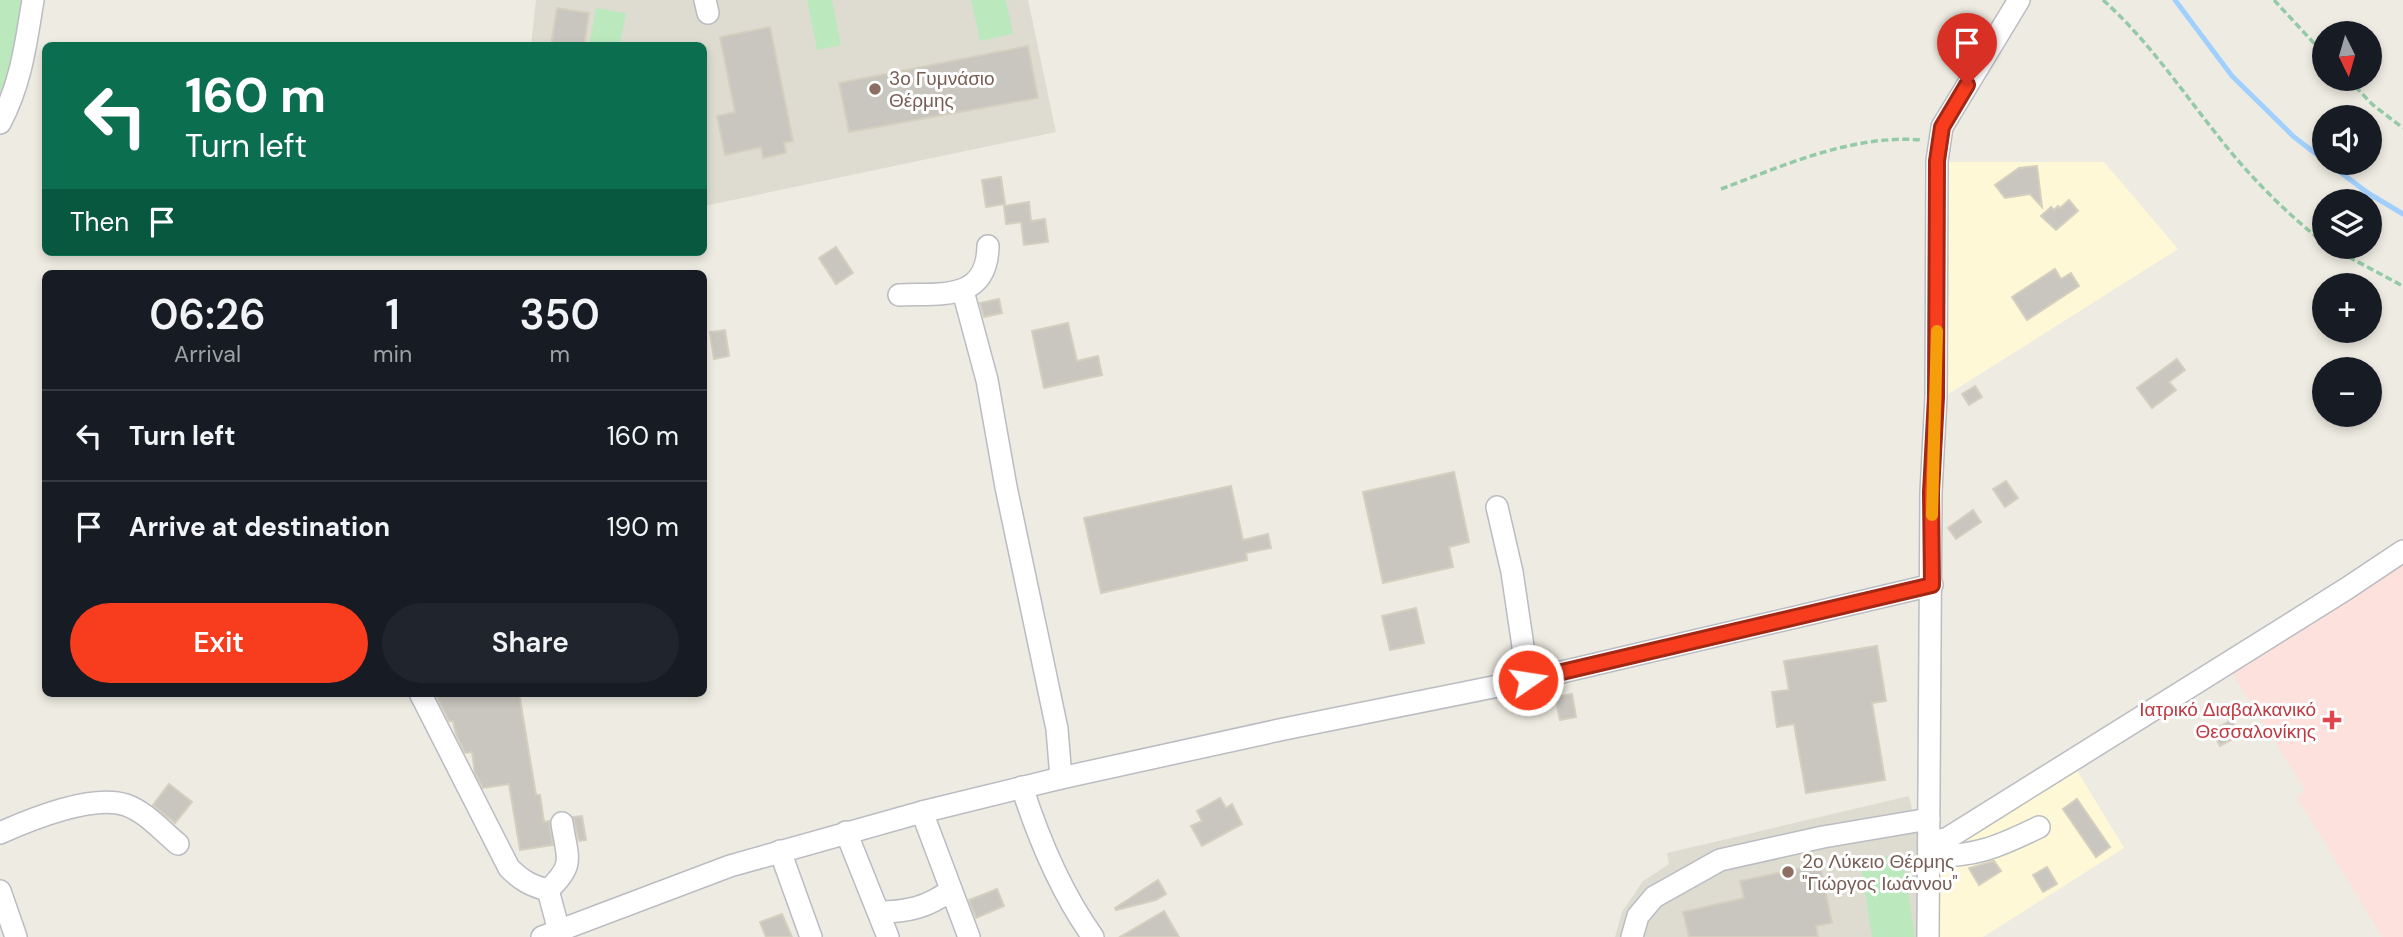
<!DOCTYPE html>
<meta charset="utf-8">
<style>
:root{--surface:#171b24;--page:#20242c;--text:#f1f3f6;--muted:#9ea1a6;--line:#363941;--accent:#f83d1e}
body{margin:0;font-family:"DM Sans",sans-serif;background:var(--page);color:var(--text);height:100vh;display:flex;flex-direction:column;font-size:26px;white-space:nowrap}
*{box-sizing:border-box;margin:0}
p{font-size:23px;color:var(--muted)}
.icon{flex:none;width:38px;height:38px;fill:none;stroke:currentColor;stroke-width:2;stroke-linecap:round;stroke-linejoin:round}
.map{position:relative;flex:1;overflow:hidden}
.details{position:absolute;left:42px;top:270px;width:665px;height:427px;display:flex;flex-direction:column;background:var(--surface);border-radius:10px;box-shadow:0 4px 10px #0003}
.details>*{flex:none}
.hud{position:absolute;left:42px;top:42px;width:665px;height:214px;border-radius:10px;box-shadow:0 4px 10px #0003;background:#0b6e4f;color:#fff;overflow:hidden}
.needle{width:46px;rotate:175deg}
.buttons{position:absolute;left:2312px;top:21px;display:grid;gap:14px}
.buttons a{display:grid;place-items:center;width:70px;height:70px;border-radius:50%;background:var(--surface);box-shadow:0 4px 10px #0003;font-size:35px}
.pin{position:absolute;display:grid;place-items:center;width:60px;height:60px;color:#fff;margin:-72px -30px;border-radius:50% 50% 50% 0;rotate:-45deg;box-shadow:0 0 7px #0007}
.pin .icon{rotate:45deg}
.me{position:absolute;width:77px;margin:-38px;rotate:77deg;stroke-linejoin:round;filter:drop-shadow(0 0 5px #0008)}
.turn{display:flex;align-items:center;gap:24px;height:147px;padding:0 28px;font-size:32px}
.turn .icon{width:91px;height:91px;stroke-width:2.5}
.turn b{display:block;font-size:49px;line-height:60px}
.then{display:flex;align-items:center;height:66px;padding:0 28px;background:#0003;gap:14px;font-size:26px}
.eta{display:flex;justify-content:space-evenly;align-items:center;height:119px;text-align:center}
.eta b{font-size:42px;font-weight:600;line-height:49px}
.action{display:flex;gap:14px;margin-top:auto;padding:14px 28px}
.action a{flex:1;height:80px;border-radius:42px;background:var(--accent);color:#fff;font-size:28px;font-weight:600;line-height:80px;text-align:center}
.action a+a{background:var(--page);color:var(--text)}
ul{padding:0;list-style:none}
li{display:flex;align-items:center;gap:21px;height:91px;padding:0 28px;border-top:2px solid var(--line)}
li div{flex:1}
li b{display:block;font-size:26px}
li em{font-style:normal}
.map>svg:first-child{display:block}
.commercial{fill:#fff8d6}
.education{fill:#dedcd0}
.medical{fill:#fde1dc}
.green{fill:#bce8be}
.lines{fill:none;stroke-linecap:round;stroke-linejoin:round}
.stream{stroke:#a1d0ff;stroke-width:5}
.building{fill:#c9c6bf;stroke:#d4cfbf;stroke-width:2}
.minor-casing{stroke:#babcc2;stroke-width:24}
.path{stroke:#94caa7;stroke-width:3.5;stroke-dasharray:7 3.5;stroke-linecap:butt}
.minor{stroke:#fff;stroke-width:21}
.route-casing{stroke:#a12814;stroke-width:18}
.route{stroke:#f83d1e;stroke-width:12}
.slow{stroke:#f59e0b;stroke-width:12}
.education-dot{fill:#8d6e63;stroke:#fff;stroke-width:2.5}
.health-dot{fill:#e0444e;stroke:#fff;stroke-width:2.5}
.labels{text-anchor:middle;stroke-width:6;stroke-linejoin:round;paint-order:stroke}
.education-label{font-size:19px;fill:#785e54;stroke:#fff;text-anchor:start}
.health-label{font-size:19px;fill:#be3a42;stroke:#fff;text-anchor:end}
</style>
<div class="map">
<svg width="2403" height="937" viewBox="0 0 2403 937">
<rect width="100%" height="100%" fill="#eeece2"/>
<g class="commercial">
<polygon points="1943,162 2104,162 2178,249 1942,398"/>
<polygon points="2073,764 2124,848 1983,937 1935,937 1936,850"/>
</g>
<g class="education">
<polygon points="536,0 1028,0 1056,132 704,206 704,46 531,46"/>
<polygon points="1909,796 1920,842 1918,937 1615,937 1622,912 1643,881 1669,864 1667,853"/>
</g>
<polygon class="medical" points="2403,558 2403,937 2382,937 2297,797 2305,790 2230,670"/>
<g class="green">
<polygon points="0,0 24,0 17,41 0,108"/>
<polygon points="807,0 832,0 841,45 817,50"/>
<polygon points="971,0 1006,0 1013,34 980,41"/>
<polygon points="596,8 626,13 620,45 589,45"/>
<polygon points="1902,854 1915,937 1872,937 1860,861"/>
</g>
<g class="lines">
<g class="stream">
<polyline points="2175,0 2232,76 2294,137 2324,160"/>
<polyline points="2328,163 2368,193 2403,214"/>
</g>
</g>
<g class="building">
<polygon points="557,8 589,13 584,46 551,46"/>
<polygon points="770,27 793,141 784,143 786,153 763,158 761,147 725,155 717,116 735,112 720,37"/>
<polygon points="1028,46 1038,98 849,132 839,83"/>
<polygon points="2037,166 2042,207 2030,194 2005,198 1995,185 2019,168"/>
<polygon points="1001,177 1005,204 986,207 982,180"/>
<polygon points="2069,200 2078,211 2056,230 2041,216 2051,207 2054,210 2058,206 2060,208"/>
<polygon points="1029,202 1031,221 1045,219 1048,242 1024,245 1021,222 1006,224 1004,206"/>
<polygon points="836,247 853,273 836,284 819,258"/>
<polygon points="2055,269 2061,279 2071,273 2079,286 2027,320 2012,297"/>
<polygon points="999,299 1002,313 984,317 980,303"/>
<polygon points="1068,323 1077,361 1098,356 1102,375 1044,388 1032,331"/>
<polygon points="725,330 729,356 714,359 710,332"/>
<polygon points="2177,359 2185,370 2169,382 2176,390 2152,408 2137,388"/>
<polygon points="1975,386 1982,397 1969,405 1962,394"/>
<polygon points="1454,472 1469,542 1449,547 1453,567 1383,583 1363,492"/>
<polygon points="2006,481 2018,498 2005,507 1993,489"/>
<polygon points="1231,486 1243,540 1268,534 1271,548 1246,553 1247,560 1101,593 1084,518"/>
<polygon points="1973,510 1981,522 1956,539 1948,528"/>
<polygon points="1416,608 1424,643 1390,650 1382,616"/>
<polygon points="1877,646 1886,701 1872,703 1885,780 1806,793 1794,724 1777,727 1772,692 1789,690 1784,661"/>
<polygon points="435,693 519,693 536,795 540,795 544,822 549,821 553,845 520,850 509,784 483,788 475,773 472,752 465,753 456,734 453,721 449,721"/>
<polygon points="1572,694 1576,717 1560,720 1555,697"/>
<polygon points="2231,720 2240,735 2220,746 2212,731"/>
<polygon points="169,784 192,802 175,823 153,805"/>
<polygon points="1220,798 1226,808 1232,804 1242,824 1202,846 1191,826 1202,821 1197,811"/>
<polygon points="2077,799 2110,847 2096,857 2063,809"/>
<polygon points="582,816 586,840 579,841 573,817"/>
<polygon points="1994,861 2001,871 1979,885 1969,868"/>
<polygon points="1820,864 1832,923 1816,926 1818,937 1689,937 1683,912 1744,898 1740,881"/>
<polygon points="2047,867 2057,884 2043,892 2033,875"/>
<polygon points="1158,880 1166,894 1156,900 1116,910 1115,908"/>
<polygon points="997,889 1004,906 976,918 969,900"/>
<polygon points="1164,911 1179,937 1120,937"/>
<polygon points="782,914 792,937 766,937 760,922"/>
</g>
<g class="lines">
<g class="minor-casing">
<g id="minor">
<polyline points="705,0 708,13"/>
<path d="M 0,123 C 21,84 26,43 33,0"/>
<polyline points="963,291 987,380 1006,487 1057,729 1061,778"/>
<path d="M 899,295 C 941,293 987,302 988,246"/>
<polyline points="1497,507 1512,572 1528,680"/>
<path d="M 420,693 L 509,868 C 521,880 531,886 548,890 C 576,864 567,858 562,823"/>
<path d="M 1022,787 C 1039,840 1060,891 1093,937"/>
<polyline points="922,812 969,937"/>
<polyline points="846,832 888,937"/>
<path d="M 0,833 C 31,819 93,794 126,805 C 146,812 162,831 178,844"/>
<polyline points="1929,839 1941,840 1948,838 2346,589 2403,551"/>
<polyline points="780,851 811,937"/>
<path d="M 1929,856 C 1975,857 1998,847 2039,827"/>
<polyline points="548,890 559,931"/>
<polyline points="0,891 16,937"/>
<path d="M 879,912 C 908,912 928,907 951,890"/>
<polyline points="542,937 730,866 922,812 1061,778 1284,729 1528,680 1932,585"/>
<polyline points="1632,937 1638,916 1654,897 1720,860 1823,837 1929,819"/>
<polyline points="1928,937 1931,492 1936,397 1937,161 1942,127 2019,0"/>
</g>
</g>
<g class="path">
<path d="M 2103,0 C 2148,40 2181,90 2218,136 C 2248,175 2285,212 2324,243"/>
<polyline points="2274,0 2324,54"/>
<polyline points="2348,79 2373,105 2403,128"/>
<path d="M 1721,189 C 1785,165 1853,134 1923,140"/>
<polyline points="2330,247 2403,286"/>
</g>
<use href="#minor" class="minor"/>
</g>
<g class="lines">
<g class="route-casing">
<polyline id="route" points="1528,680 1932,585 1931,492 1936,397 1937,161 1942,127 1967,85"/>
</g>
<use href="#route" class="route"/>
<polyline class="slow" points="1932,515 1937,331"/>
</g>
<g class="education-dot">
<circle cx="875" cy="89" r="7"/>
<circle cx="1788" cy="872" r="7"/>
</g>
<path class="health-dot" d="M2328.5 709.5h7v7h7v7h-7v7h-7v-7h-7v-7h7z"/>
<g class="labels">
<g class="education-label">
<text x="889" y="85">3ο Γυμνάσιο<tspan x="889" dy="22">Θέρμης</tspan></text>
<text x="1802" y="868">2ο Λύκειο Θέρμης<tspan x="1802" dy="22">"Γιώργος Ιωάννου"</tspan></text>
</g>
<g class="health-label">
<text x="2316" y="716">Ιατρικό Διαβαλκανικό<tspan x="2316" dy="22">Θεσσαλονίκης</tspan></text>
</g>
</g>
</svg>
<div class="buttons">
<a><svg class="needle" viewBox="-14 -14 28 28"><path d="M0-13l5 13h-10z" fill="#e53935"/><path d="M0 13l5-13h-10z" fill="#9ea1a6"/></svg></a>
<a><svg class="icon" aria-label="sound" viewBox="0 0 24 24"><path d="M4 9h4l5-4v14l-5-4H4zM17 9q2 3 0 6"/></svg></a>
<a><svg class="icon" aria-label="layers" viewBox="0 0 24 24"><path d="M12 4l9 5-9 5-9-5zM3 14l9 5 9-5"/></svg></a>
<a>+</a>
<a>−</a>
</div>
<div class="pin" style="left:1967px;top:85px;background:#d93025"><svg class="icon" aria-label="arrive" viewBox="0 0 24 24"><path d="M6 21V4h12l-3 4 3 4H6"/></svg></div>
<svg class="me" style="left:1528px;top:680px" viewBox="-20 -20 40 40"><circle r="17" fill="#f83d1e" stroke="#fff" stroke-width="3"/><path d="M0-11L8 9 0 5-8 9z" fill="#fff"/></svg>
<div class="hud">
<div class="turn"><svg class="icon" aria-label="left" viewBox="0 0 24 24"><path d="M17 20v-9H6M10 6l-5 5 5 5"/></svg><div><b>160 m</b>Turn left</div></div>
<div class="then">Then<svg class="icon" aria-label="arrive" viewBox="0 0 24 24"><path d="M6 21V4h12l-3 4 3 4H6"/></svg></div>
</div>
<section class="details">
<div class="eta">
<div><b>06:26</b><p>Arrival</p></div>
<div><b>1</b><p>min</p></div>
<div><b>350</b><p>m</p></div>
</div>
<ul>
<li><svg class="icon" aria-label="left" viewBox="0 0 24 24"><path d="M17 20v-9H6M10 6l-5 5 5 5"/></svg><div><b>Turn left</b></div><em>160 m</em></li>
<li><svg class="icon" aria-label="arrive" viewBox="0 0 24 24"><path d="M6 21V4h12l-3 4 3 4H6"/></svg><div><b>Arrive at destination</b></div><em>190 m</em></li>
</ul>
<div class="action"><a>Exit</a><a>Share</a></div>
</section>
</div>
